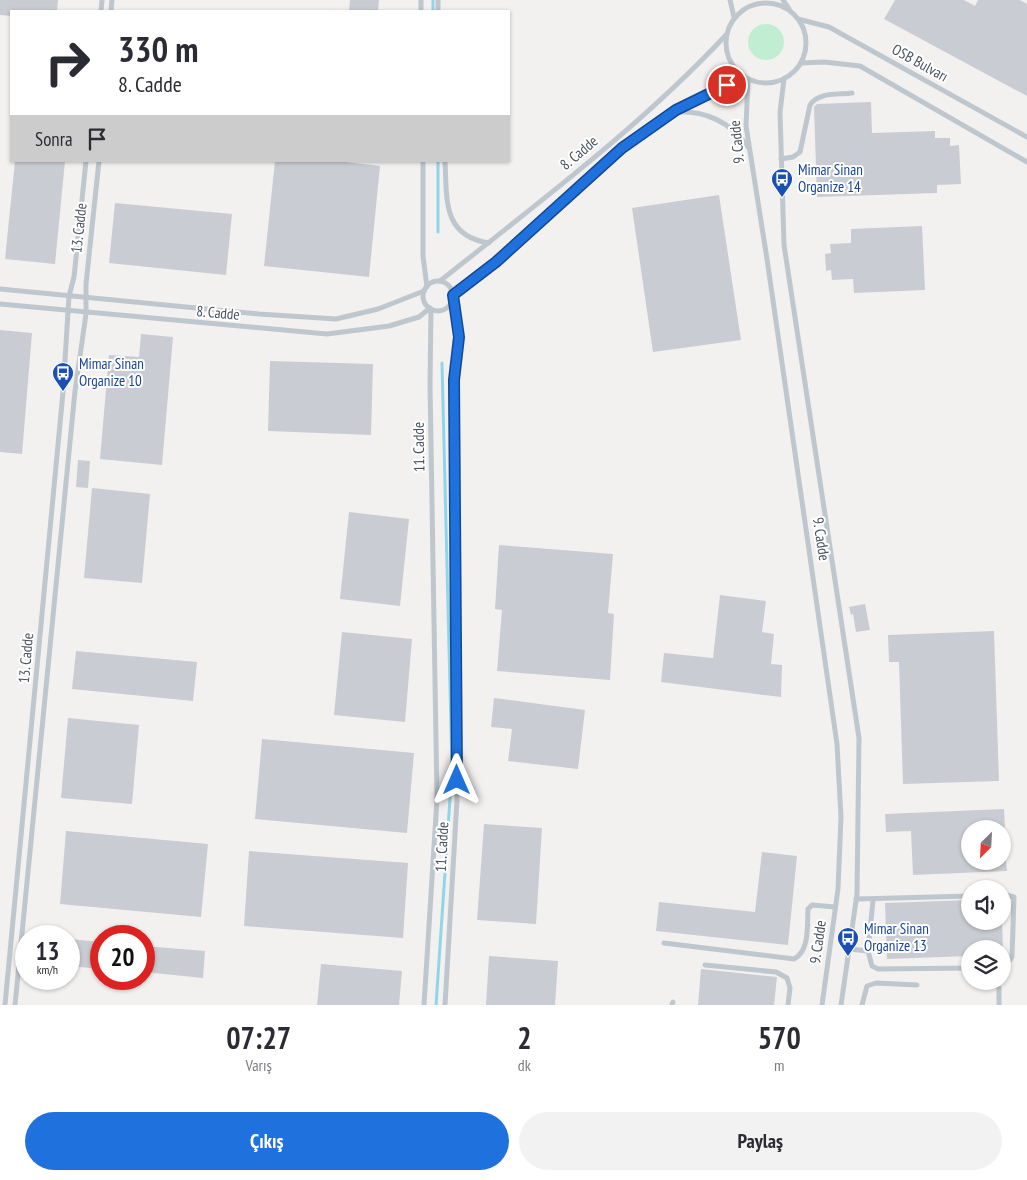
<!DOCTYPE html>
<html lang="tr">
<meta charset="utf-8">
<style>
:root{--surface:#fff;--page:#f2f2f3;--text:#2b2b33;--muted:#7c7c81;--accent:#1f71de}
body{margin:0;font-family:"PT Sans Narrow",sans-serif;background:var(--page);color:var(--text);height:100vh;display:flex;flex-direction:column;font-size:19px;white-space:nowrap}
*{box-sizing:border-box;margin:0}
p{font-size:16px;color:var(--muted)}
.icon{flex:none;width:28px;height:28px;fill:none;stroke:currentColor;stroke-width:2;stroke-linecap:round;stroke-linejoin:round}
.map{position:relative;height:1005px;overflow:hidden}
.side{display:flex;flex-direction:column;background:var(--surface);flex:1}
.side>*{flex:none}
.top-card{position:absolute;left:10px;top:10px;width:500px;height:152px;border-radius:0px;box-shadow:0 1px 4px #0004;background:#fff;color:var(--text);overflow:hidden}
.needle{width:32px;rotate:204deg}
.fabs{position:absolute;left:961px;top:820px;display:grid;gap:10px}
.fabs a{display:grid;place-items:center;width:50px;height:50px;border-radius:50%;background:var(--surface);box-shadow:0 1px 4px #0004;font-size:25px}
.speed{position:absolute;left:15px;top:925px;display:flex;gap:10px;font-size:25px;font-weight:700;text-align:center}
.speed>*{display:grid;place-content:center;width:65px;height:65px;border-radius:50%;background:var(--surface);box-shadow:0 1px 4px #0004;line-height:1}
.speed small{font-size:12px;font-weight:400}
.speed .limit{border:8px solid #d22;background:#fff;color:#111}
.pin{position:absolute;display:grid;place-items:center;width:42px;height:42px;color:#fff;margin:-21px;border:2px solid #fff;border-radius:50%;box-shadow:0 1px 5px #0007}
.me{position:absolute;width:55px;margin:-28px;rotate:0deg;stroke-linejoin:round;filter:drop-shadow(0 0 4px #0008)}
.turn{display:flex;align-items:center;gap:18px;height:105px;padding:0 25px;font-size:22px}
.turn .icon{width:65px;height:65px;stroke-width:2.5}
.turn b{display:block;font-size:35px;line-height:42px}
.then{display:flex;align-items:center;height:48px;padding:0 25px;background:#0003;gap:10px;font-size:19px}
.eta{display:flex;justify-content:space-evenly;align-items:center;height:85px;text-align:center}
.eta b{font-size:30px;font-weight:700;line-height:35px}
.action{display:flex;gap:10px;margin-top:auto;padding:10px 25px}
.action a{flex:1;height:58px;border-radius:30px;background:var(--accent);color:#fff;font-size:20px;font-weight:700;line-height:58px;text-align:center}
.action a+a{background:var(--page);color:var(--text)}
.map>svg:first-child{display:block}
.green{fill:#c1eed3}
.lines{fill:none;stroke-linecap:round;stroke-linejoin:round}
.stream{stroke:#90d6e9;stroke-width:3}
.building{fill:#caccd3}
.lane{stroke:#bfc7ce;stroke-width:5}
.route-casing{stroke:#144990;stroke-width:12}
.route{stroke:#1f71de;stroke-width:9}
.labels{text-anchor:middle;stroke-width:4;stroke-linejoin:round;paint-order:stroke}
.street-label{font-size:15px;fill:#49535d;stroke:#fff}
.transit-label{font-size:15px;fill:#164399;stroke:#fff;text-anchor:start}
</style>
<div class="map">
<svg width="1027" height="1005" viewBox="0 0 1027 1005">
<rect width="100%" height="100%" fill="#f3f0f0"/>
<circle class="green" cx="766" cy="42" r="18"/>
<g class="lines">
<g class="stream">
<polyline points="433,0 433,11"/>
<polyline points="438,161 438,232"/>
<polyline points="436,1005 452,769 442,363"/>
</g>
</g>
<g class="building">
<polygon points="0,0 58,0 57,11 11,11 11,16 0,15"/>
<polygon points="350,0 379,0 378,11 349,11"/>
<polygon points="895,0 964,0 975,6 978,0 1020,0 1027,4 1027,96 884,19"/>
<polygon points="871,102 872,133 935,131 935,138 950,138 950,146 959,145 961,184 937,185 937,193 817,197 814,107 817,104"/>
<polygon points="15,161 65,161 55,264 5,259"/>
<polygon points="275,161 336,161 380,166 369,277 264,266"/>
<polygon points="719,195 741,340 653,352 632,208"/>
<polygon points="115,203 232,214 226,275 109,263"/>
<polygon points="922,226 925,290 854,293 853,279 832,280 831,270 826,271 825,254 831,253 830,244 851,243 851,229"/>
<polygon points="0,330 32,333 22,454 0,452"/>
<polygon points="141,334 173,337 162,465 100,459 109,355 139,357"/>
<polygon points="270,361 373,364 371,435 268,431"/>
<polygon points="78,460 90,461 88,488 76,487"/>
<polygon points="92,488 150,494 142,583 84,578"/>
<polygon points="349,512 409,519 400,606 340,599"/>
<polygon points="499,545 613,554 608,613 614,614 610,680 497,671 502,610 495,609"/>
<polygon points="720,595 766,601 762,632 774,634 771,664 782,665 781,697 661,682 664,653 713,658"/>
<polygon points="865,604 870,630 856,632 853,614 851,615 849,607"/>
<polygon points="994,631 999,781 903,784 899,662 889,662 888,635"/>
<polygon points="342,632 412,639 405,722 334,715"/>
<polygon points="76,651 197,662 193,701 72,689"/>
<polygon points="494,698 585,710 578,769 508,761 512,729 491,727"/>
<polygon points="68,718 139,725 132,804 61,798"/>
<polygon points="262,739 414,753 407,833 255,819"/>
<polygon points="1004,809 1005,829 970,829 970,861 1006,861 1007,871 913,875 911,831 886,832 885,814"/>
<polygon points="484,824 542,828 536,924 477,920"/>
<polygon points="66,831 208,844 201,917 60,904"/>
<polygon points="249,851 408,863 403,938 244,926"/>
<polygon points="762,852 797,856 788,945 656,931 659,902 755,912"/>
<polygon points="970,900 970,921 1002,921 1003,949 970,949 970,956 887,959 885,903"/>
<polygon points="69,939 101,942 101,969 69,966"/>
<polygon points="144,946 205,951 203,978 144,972"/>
<polygon points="489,956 558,961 555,1005 486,1005"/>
<polygon points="321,964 402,971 399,1005 317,1005"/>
<polygon points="701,969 777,977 774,1005 698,1005"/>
</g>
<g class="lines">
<g class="lane">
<polyline points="421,0 421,11"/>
<polyline points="438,0 438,11"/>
<polyline points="730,0 734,17"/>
<polyline points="783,0 789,9"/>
<circle cx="766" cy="43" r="40"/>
<polyline points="101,11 102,0"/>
<polyline points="111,11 112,0"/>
<polyline points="798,19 829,27 1027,137"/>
<polyline points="801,63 824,62 860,66 1027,162"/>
<polyline points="748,79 746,126 767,259 837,744 841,817 838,889 822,1005"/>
<polyline points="784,79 780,112 784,245 859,738 857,894 841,1005"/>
<path d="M 674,112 C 705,110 731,122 748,147"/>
<path d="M 781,159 L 793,157 L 800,152 L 810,105 C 818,92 838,95 852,93"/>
<polyline points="423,161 423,256 427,287"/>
<path d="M 445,161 C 447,199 442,236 489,243"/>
<path d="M 440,281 C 538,203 640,127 726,35"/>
<circle cx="438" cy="296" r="15"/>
<polyline points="0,289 259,314 336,319 378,309 424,291"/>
<polyline points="453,295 496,262 622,148 676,110 744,76"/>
<polyline points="0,304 327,334 389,326 419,317 430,308"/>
<polyline points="1002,894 1014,897 1012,957 1007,964 1002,966"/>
<polyline points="856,899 970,896"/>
<polyline points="873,900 868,951 872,966 878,969 970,968"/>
<path d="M 664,943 L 794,959 C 810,951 807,925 808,909 L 812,905 L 835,907"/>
<polyline points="849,949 868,951"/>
<polyline points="705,965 776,972 787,978 790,988 788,1005"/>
<polyline points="999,988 999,1005"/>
<polyline points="5,1005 63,392 69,296 74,277 86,161"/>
<polyline points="15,1005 75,391 86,314 86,284 99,161"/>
<polyline points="424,1005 437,799 430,385 431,309"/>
<polyline points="445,1005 457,800 454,380 459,337 452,300"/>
<polyline points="672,1005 673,1002"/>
<polyline points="862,1005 867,986 876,983 917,985"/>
</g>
</g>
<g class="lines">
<g class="route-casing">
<polyline id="route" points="457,780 454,380 459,337 453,295 496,262 622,148 676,110 727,85"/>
</g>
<use href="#route" class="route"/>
</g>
<defs>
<g id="bus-pin" transform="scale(1.125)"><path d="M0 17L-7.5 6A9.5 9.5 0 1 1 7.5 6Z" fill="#1a4fb4" stroke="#fff"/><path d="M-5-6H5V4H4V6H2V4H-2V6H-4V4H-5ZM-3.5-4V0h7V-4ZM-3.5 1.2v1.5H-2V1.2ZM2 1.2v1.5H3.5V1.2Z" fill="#fff"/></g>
</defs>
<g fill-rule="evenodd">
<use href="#bus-pin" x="782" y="179"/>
<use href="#bus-pin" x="63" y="373"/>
<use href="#bus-pin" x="848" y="938"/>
</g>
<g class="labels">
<g class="street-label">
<text transform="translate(920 63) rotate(29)" y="5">OSB Bulvarı</text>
<text transform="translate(737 142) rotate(-96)" y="5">9. Cadde</text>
<text transform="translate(579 153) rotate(-40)" y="5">8. Cadde</text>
<text transform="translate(79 228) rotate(-84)" y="5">13. Cadde</text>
<text transform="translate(218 313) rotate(5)" y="5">8. Cadde</text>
<text transform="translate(419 447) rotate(-91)" y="5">11. Cadde</text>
<text transform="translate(821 539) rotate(81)" y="5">9. Cadde</text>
<text transform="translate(26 658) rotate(-85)" y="5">13. Cadde</text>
<text transform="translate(442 847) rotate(-87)" y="5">11. Cadde</text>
<text transform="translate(818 942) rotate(-82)" y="5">9. Cadde</text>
</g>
<g class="transit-label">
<text x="798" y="175">Mimar Sinan<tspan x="798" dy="17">Organize 14</tspan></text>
<text x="79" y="369">Mimar Sinan<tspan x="79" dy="17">Organize 10</tspan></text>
<text x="864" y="934">Mimar Sinan<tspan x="864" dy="17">Organize 13</tspan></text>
</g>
</g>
</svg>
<div class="fabs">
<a><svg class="needle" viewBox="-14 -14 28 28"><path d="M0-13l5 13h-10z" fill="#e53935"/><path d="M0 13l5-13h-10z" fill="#7c7c81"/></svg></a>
<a><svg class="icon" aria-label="sound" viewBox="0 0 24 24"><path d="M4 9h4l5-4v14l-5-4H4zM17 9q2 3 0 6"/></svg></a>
<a><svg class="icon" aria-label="layers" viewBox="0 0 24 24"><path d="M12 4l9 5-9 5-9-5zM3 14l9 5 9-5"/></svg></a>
</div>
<div class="speed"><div>13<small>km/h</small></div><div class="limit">20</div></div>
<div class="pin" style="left:727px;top:85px;background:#d93025"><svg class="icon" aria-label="arrive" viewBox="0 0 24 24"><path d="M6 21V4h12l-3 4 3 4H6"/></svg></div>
<svg class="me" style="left:457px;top:780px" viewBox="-20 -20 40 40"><path d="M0-17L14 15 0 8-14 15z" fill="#1f71de" stroke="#fff" stroke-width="4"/></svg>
<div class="top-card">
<div class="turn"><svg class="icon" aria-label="right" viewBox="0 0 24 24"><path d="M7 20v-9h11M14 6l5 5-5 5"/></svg><div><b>330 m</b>8. Cadde</div></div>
<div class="then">Sonra<svg class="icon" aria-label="arrive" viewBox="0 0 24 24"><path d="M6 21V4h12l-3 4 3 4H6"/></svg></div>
</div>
</div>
<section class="side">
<div class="eta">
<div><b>07:27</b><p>Varış</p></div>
<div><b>2</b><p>dk</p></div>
<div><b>570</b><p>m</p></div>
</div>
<div class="action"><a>Çıkış</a><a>Paylaş</a></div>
</section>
